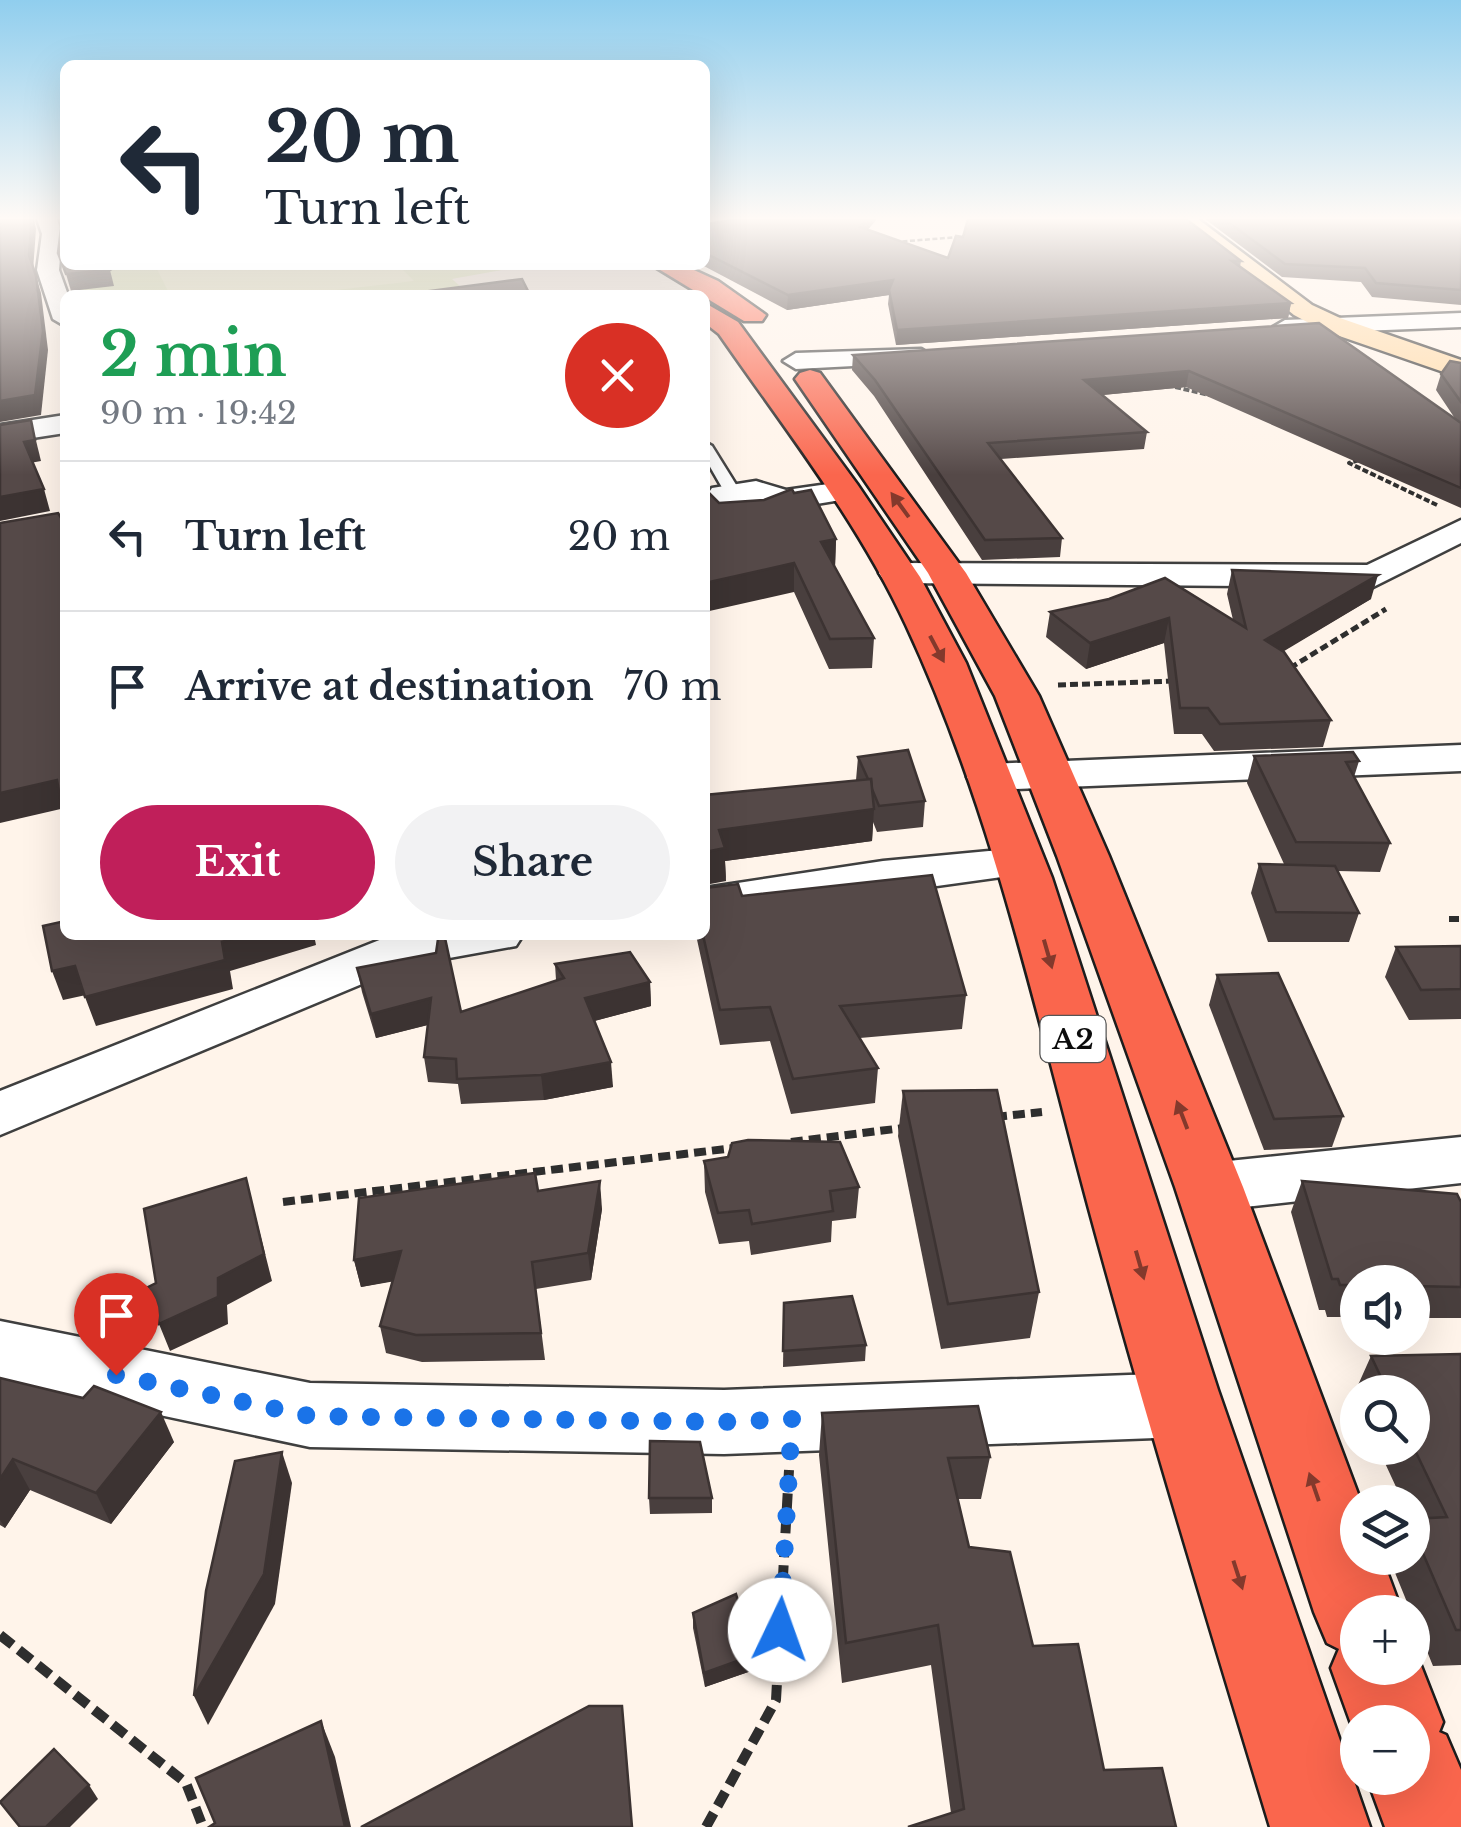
<!DOCTYPE html>
<meta charset="utf-8">
<style>
:root{--surface:#fff;--page:#f2f2f3;--text:#1f2937;--muted:#747a83;--line:#e0e1e3;--accent:#c01f5a}
body{margin:0;font-family:"Libre Baskerville",serif;background:var(--page);color:var(--text);height:100vh;display:flex;flex-direction:column;font-size:38px;white-space:nowrap}
*{box-sizing:border-box;margin:0}
p{font-size:32px;color:var(--muted)}
.icon{flex:none;width:55px;height:55px;fill:none;stroke:currentColor;stroke-width:2;stroke-linecap:round;stroke-linejoin:round}
.map{position:relative;flex:1;overflow:hidden}
.drawer{position:absolute;left:60px;top:290px;width:650px;height:650px;display:flex;flex-direction:column;background:var(--surface);border-radius:15px;box-shadow:0 10px 40px #0002}
.drawer>*{flex:none}
.guide{position:absolute;left:60px;top:60px;width:650px;height:210px;border-radius:15px;box-shadow:0 10px 40px #0002;background:#fff;color:var(--text);overflow:hidden}
.buttons{position:absolute;left:1340px;top:1265px;display:grid;gap:20px}
.buttons a{display:grid;place-items:center;width:90px;height:90px;border-radius:50%;background:var(--surface);box-shadow:0 10px 40px #0002;font-size:50px}
.pin{position:absolute;display:grid;place-items:center;width:85px;height:85px;color:#fff;margin:-102px -42px;border-radius:50% 50% 50% 0;rotate:-45deg;box-shadow:0 0 10px #0007}
.pin .icon{rotate:45deg}
.me{position:absolute;width:110px;margin:-55px;rotate:3deg;stroke-linejoin:round;filter:drop-shadow(0 0 8px #0008)}
.turn{display:flex;align-items:center;gap:35px;height:210px;padding:0 40px;font-size:45px}
.turn .icon{width:130px;height:130px;stroke-width:2.5}
.turn b{display:block;font-size:70px;line-height:85px}
.round{display:grid;place-items:center;flex:none;width:105px;height:105px;border-radius:52px;background:var(--page)}
.head{display:flex;align-items:center;justify-content:space-between;height:170px;padding:0 40px}
h1{font-size:60px;font-weight:800;line-height:75px;color:#1e9e55}
.cta{display:flex;gap:20px;margin-top:auto;padding:20px 40px}
.cta a{flex:1;height:115px;border-radius:60px;background:var(--accent);color:#fff;font-size:40px;font-weight:800;line-height:115px;text-align:center}
.cta a+a{background:var(--page);color:var(--text)}
ul{padding:0;list-style:none}
li{display:flex;align-items:center;gap:30px;height:150px;padding:0 40px;border-top:2px solid var(--line)}
li div{flex:1}
li b{display:block;font-size:38px}
li em{font-style:normal}
.map>svg:first-child{display:block}
.green{fill:#e1eab3}
.pitch{fill:#f0f1c5}
.lines{fill:none;stroke-linecap:round;stroke-linejoin:round}
.lane-casing{stroke:#3f3f3f;stroke-width:5}
.street-casing{stroke:#3f3f3f;stroke-width:5}
.secondary-casing{stroke:#2e2e2e;stroke-width:5}
.highway-casing{stroke:#1d1d1d;stroke-width:5}
.path-far5{stroke:#2e2e2e;stroke-width:2.5;stroke-dasharray:5 2.5;stroke-linecap:butt}
.path-far4{stroke:#2e2e2e;stroke-width:4;stroke-dasharray:6 2.5;stroke-linecap:butt}
.path-far3{stroke:#2e2e2e;stroke-width:5;stroke-dasharray:8 4;stroke-linecap:butt}
.path-far2{stroke:#2e2e2e;stroke-width:6;stroke-dasharray:10 5;stroke-linecap:butt}
.path-far1{stroke:#2e2e2e;stroke-width:8;stroke-dasharray:12 6;stroke-linecap:butt}
.path{stroke:#2e2e2e;stroke-width:10;stroke-dasharray:16 8;stroke-linecap:butt}
.lane{fill:#fff;fill-rule:evenodd}
.street{fill:#fff;fill-rule:evenodd}
.secondary{fill:#ffd9a5;fill-rule:evenodd}
.highway{fill:#fa664d;fill-rule:evenodd}
.wall{fill:#493f3e}
.shaded-wall{fill:#3c3332}
.building{fill:#554948;stroke:#3c3332;stroke-width:2.5}
.oneway{fill:#83392c}
.route{stroke:#1a73e8;stroke-width:18;stroke-dasharray:0 32.4}
.labels{text-anchor:middle;stroke-width:10;stroke-linejoin:round;paint-order:stroke}
.shield{fill:#fff;stroke:#555;stroke-width:2.5}
.shield-label{font-size:28px;font-weight:bold;fill:#0c0c0c}
</style>
<div class="map">
<svg width="1461" height="1827" viewBox="0 0 1461 1827">
<rect width="100%" height="100%" fill="#fff4ea"/>
<polygon class="green" points="65,265 529,265 452,279 470,295 82,295"/>
<polygon class="pitch" points="155,265 398,265 414,281 293,295 170,295"/>
<g class="lines">
<g class="lane-casing">
<polygon id="lane" points="705,442 712,446 740,491 738,494 724,491 705,458"/>
</g>
<g class="street-casing">
<g id="street">
<polygon points="37,219 57,219 62,234 59,270 68,295 65,295 65,326 53,319 37,270 42,234"/>
<polygon points="1461,313 1461,327 1285,334 1273,327 1285,320"/>
<polygon points="921,349 934,357 930,362 796,369 783,361 796,353"/>
<polygon points="65,415 65,433 0,443 0,425"/>
<path d="M 756,481 L 786,490 L 842,482 L 853,484 L 858,491 L 853,498 L 792,508 L 788,517 L 741,526 L 705,512 L 705,498 L 712,488 ZM 753,500 L 762,503 L 745,506 L 737,502 Z"/>
<polygon points="1461,520 1461,543 1373,587 896,583 884,580 879,573 884,566 896,563 1367,565"/>
<polygon points="1461,745 1461,771 989,790 973,786 967,777 973,768 989,764"/>
<polygon points="1021,848 1038,852 1045,862 1038,872 705,918 705,888 883,861"/>
<polygon points="392,935 523,935 516,946 405,966 0,1135 0,1091"/>
<polygon points="1461,1137 1461,1183 1209,1211 1187,1204 1178,1187 1187,1170 1209,1163"/>
<polygon points="0,1321 310,1383 724,1390 1182,1373 1207,1383 1218,1405 1207,1427 1182,1437 724,1454 310,1447 0,1381"/>
</g>
</g>
<g class="secondary-casing">
<polygon id="secondary" points="1174,219 1198,219 1312,305 1340,318 1461,360 1461,378 1322,330 1294,315"/>
</g>
<g class="highway-casing">
<g id="highway">
<polygon points="652,265 683,265 718,281 766,315 762,321 744,321"/>
<path d="M 705,303 L 738,322 L 857,484 L 920,577 L 966,663 L 1052,878 L 1218,1390 L 1370,1827 L 1270,1827 C 1208,1622 1145,1416 1089,1209 C 1036,1013 992,809 906,625 C 858,521 784,428 719,334 L 705,323 Z"/>
<polygon points="810,370 820,373 966,573 1039,696 1109,856 1243,1187 1361,1502 1358,1502 1358,1558 1382,1558 1402,1612 1358,1612 1358,1668 1412,1668 1412,1643 1443,1722 1439,1732 1446,1735 1461,1770 1461,1827 1385,1827 1367,1778 1412,1778 1412,1722 1358,1722 1358,1743 1331,1668 1339,1649 1327,1643 1314,1612 1175,1187 1057,856 995,696 928,573 795,379 800,373"/>
</g>
</g>
<polyline class="path-far5" points="895,242 959,237"/>
<g class="path-far4">
<polyline points="1167,385 1209,395"/>
<polyline points="1359,460 1349,463 1437,505"/>
</g>
<g class="path-far3">
<polyline points="1290,668 1386,609"/>
<polyline points="1058,685 1175,681"/>
</g>
<polyline class="path-far2" points="1449,919 1461,919"/>
<g class="path-far1">
<polyline points="995,1117 1042,1112"/>
<polyline points="791,1142 903,1128"/>
<polyline points="283,1202 734,1148"/>
</g>
<g class="path">
<polyline points="0,1635 186,1783 203,1827"/>
<polyline points="706,1827 776,1700 789,1470"/>
</g>
<use href="#lane" class="lane"/>
<use href="#street" class="street"/>
<use href="#secondary" class="secondary"/>
<use href="#highway" class="highway"/>
</g>
<g class="wall">
<polygon points="1205,219 1461,219 1461,305 1372,297 1361,282 1282,277"/>
<polygon points="705,224 868,229 948,258 1241,261 1240,267 1291,303 1288,318 896,345 888,304 889,295 787,310 702,265 705,265"/>
<polygon points="1319,323 1456,420 1436,390 1441,374 1461,363 1461,508 1186,387 1102,395 1147,432 1144,449 1001,459 1062,538 1060,557 982,560 874,396 852,370 853,355"/>
<polygon points="794,493 836,539 835,567 874,638 872,668 829,669 794,592 719,503 764,500"/>
<polygon points="1232,570 1371,599 1283,651 1331,720 1323,747 1214,751 1202,734 1174,734 1164,643 1086,669 1046,637 1050,612 1233,620 1227,594"/>
<polygon points="1254,756 1359,761 1354,777 1390,843 1380,872 1338,871 1359,913 1349,942 1268,942 1251,893 1259,864 1284,864 1247,783"/>
<polygon points="858,757 925,801 923,827 877,832 873,822 872,841 725,861 726,881 705,795 856,780"/>
<polygon points="742,896 966,995 962,1029 860,1038 878,1068 875,1103 791,1114 770,1041 720,1045 696,935 705,935"/>
<polygon points="1461,946 1461,1019 1409,1020 1385,977 1396,947"/>
<polygon points="555,964 650,982 651,1006 594,1021 613,1087 544,1100 461,1104 458,1084 428,1082 424,1057 428,1025 376,1038 362,992 357,968 461,1012 556,980"/>
<polygon points="1217,975 1343,1116 1332,1147 1264,1150 1209,1005"/>
<polygon points="903,1091 1039,1292 1030,1338 941,1349 898,1136"/>
<polygon points="704,1161 859,1187 856,1218 832,1221 831,1242 751,1255 749,1241 719,1244 705,1192"/>
<polygon points="1302,1181 1461,1202 1461,1318 1412,1318 1412,1282 1358,1282 1358,1317 1327,1317 1325,1310 1319,1310 1291,1212"/>
<polygon points="538,1191 602,1209 591,1280 536,1289 545,1360 422,1362 386,1353 380,1326 392,1281 361,1287 354,1260"/>
<polygon points="784,1303 866,1345 865,1361 783,1367"/>
<polygon points="1461,1354 1461,1665 1433,1666 1389,1558 1412,1558 1412,1502 1403,1502 1378,1448 1412,1448 1412,1392 1358,1392 1358,1402 1354,1394 1371,1356"/>
<polygon points="0,1378 174,1442 111,1524 30,1490 5,1528 0,1525"/>
<polygon points="822,1413 990,1457 981,1499 958,1499 969,1547 1033,1646 1104,1770 951,1813 931,1665 842,1683 819,1455"/>
<polygon points="649,1498 712,1498 712,1513 650,1514"/>
<polygon points="693,1613 754,1655 754,1670 705,1687 693,1628"/>
</g>
<g class="shaded-wall">
<polygon points="32,219 34,219 36,229 33,271 29,255"/>
<polygon points="867,219 877,219 860,239 860,227"/>
<polygon points="110,270 114,286 71,291 66,274"/>
<polygon points="36,276 41,293 48,350 41,415 0,422 0,401"/>
<polygon points="893,280 889,295 787,310 788,295"/>
<polygon points="1291,303 1288,318 896,345 897,330"/>
<polygon points="1189,371 1186,387 1082,397 1084,380"/>
<polygon points="31,420 41,461 30,463 24,442"/>
<polygon points="44,489 50,511 0,521 0,497"/>
<polygon points="836,539 835,567 821,542"/>
<polygon points="794,563 794,592 705,612 705,583"/>
<polygon points="1378,575 1371,599 1259,666 1265,640"/>
<polygon points="1169,618 1164,643 1086,669 1090,643"/>
<polygon points="57,780 65,808 0,823 0,793"/>
<polygon points="874,809 872,841 725,861 726,881 705,885 705,852 719,830"/>
<polygon points="245,935 314,935 316,945 230,971 233,989 96,1026 85,997 222,942"/>
<polygon points="75,966 86,995 63,1000 52,971"/>
<polygon points="650,982 651,1006 587,1023 585,998"/>
<polygon points="431,998 435,1023 376,1038 371,1014"/>
<polygon points="611,1062 613,1087 544,1100 541,1075"/>
<polygon points="246,1178 272,1281 227,1305 228,1324 170,1351 159,1324 218,1278"/>
<polygon points="600,1181 602,1209 591,1280 588,1253"/>
<polygon points="401,1251 407,1279 361,1287 354,1260"/>
<polygon points="161,1412 174,1442 111,1524 96,1493"/>
<polygon points="282,1452 292,1483 275,1604 208,1725 194,1696"/>
<polygon points="13,1459 30,1490 5,1528 0,1520 0,1479"/>
<polygon points="754,1655 754,1670 705,1687 704,1673"/>
<polygon points="321,1721 335,1757 351,1827 345,1827"/>
<polygon points="89,1785 98,1799 70,1827 46,1827"/>
</g>
<g class="building">
<polygon points="0,219 32,219 29,255 36,276 43,331 35,395 0,401"/>
<polygon points="62,219 65,219 65,265 108,265 110,270 66,274 58,253"/>
<polygon points="739,219 867,219 860,227 948,258 956,236 963,237 968,219 1186,219 1241,261 1232,261 1291,303 897,330 889,290 893,280 788,295 705,253 705,224"/>
<polygon points="1224,219 1461,219 1461,290 1376,283 1365,268 1285,264"/>
<polygon points="522,279 530,295 407,294"/>
<polygon points="1319,323 1461,423 1461,488 1189,371 1084,380 1147,432 988,443 1062,538 985,540 875,380 853,355"/>
<polygon points="1450,361 1461,363 1461,402 1441,374"/>
<polygon points="31,420 35,440 24,442 44,489 0,497 0,425"/>
<polygon points="705,489 719,503 764,500 792,489 794,493 811,490 836,539 821,542 874,638 830,639 794,563 705,583"/>
<polygon points="58,513 65,524 65,808 62,809 57,780 0,793 0,523"/>
<polygon points="1232,570 1378,575 1265,640 1284,652 1331,720 1220,724 1208,708 1180,708 1169,618 1090,643 1050,612 1109,599 1165,578 1246,628"/>
<polygon points="908,750 925,801 879,806 872,789 871,779 868,779 858,757"/>
<polygon points="1353,752 1359,761 1346,762 1390,843 1296,842 1254,756"/>
<polygon points="871,779 874,809 719,830 725,848 705,852 705,795"/>
<polygon points="1259,864 1335,866 1359,913 1276,912"/>
<polygon points="932,875 966,995 840,1006 878,1068 793,1079 770,1007 720,1010 703,935 705,935 705,888 738,884 742,896"/>
<polygon points="65,921 65,935 245,935 222,942 225,960 85,997 75,966 52,971 43,926"/>
<polygon points="445,938 461,1012 564,978 555,964 630,952 650,982 585,998 611,1062 541,1075 457,1079 456,1059 424,1057 431,998 371,1014 357,968 436,953 438,939"/>
<polygon points="1461,946 1461,989 1421,990 1396,947"/>
<polygon points="1278,973 1343,1116 1274,1119 1217,975"/>
<polygon points="997,1090 1039,1292 948,1304 903,1091"/>
<polygon points="748,1140 840,1142 859,1187 830,1191 833,1211 752,1224 749,1210 718,1213 704,1161 728,1157 732,1143"/>
<polygon points="535,1173 538,1191 600,1181 588,1253 532,1262 541,1333 416,1335 380,1326 401,1251 354,1260 359,1198"/>
<polygon points="246,1178 264,1254 218,1278 218,1297 159,1324 146,1288 156,1283 144,1209"/>
<polygon points="1302,1181 1457,1194 1461,1202 1461,1287 1412,1286 1412,1282 1358,1282 1358,1285 1340,1285 1338,1279 1332,1279"/>
<polygon points="852,1296 866,1345 783,1351 784,1303"/>
<polygon points="1461,1354 1461,1630 1456,1630 1412,1528 1412,1519 1447,1517 1412,1444 1412,1392 1388,1392 1371,1356"/>
<polygon points="0,1378 83,1398 94,1386 161,1412 96,1493 13,1459 0,1479"/>
<polygon points="978,1406 990,1457 948,1458 969,1547 1010,1552 1033,1646 1078,1644 1104,1770 1162,1768 1176,1827 908,1827 964,1809 938,1625 846,1643 822,1413"/>
<polygon points="650,1441 700,1442 712,1498 649,1498"/>
<polygon points="282,1452 264,1574 194,1696 206,1591 235,1461"/>
<polygon points="736,1594 754,1655 704,1673 693,1613"/>
<polygon points="589,1706 622,1706 632,1827 361,1827"/>
<polygon points="321,1721 345,1827 209,1827 215,1823 196,1778"/>
<polygon points="54,1749 89,1785 46,1827 20,1827 0,1802"/>
</g>
<defs><path id="oneway-solid" d="M-6-.8H1V-3.2L6.5 0L1 3.2V.8H-6Z" transform="scale(2.5)"/></defs>
<g class="oneway">
<use href="#oneway-solid" transform="translate(900 505) rotate(-126)"/>
<use href="#oneway-solid" transform="translate(937 649) rotate(62)"/>
<use href="#oneway-solid" transform="translate(1048 954) rotate(74)"/>
<use href="#oneway-solid" transform="translate(1182 1115) rotate(-111)"/>
<use href="#oneway-solid" transform="translate(1140 1265) rotate(74)"/>
<use href="#oneway-solid" transform="translate(1314 1487) rotate(-109)"/>
<use href="#oneway-solid" transform="translate(1238 1575) rotate(72)"/>
</g>
<linearGradient id="sky" x2="0" y2="1"><stop stop-color="#90ceee"/><stop offset="0.46" stop-color="#fffaf6"/><stop offset="1" stop-color="#fffaf6" stop-opacity="0"/></linearGradient>
<rect width="1461" height="475" fill="url(#sky)"/>
<g class="lines">
<polyline class="route" points="116,1375 310,1416 724,1422 792,1419 780,1630"/>
</g>
<g class="labels">
<rect class="shield" x="1040.5" y="1016" width="65" height="46" rx="8"/>
<g class="shield-label">
<text x="1073" y="1049">A2</text>
</g>
</g>
</svg>
<div class="buttons">
<a><svg class="icon" aria-label="sound" viewBox="0 0 24 24"><path d="M4 9h4l5-4v14l-5-4H4zM17 9q2 3 0 6"/></svg></a>
<a><svg class="icon" aria-label="search" viewBox="0 0 24 24"><circle cx="10" cy="10" r="6"/><path d="M15 15l6 6"/></svg></a>
<a><svg class="icon" aria-label="layers" viewBox="0 0 24 24"><path d="M12 4l9 5-9 5-9-5zM3 14l9 5 9-5"/></svg></a>
<a>+</a>
<a>−</a>
</div>
<div class="pin" style="left:116px;top:1375px;background:#d93025"><svg class="icon" aria-label="arrive" viewBox="0 0 24 24"><path d="M6 21V4h12l-3 4 3 4H6"/></svg></div>
<svg class="me" style="left:780px;top:1630px" viewBox="-20 -20 40 40"><circle r="19" fill="#fff"/><path d="M0-13L10 11 0 6-10 11z" fill="#1a73e8"/></svg>
<div class="guide">
<div class="turn"><svg class="icon" aria-label="left" viewBox="0 0 24 24"><path d="M17 20v-9H6M10 6l-5 5 5 5"/></svg><div><b>20 m</b>Turn left</div></div>
</div>
<section class="drawer">
<div class="head"><div><h1>2 min</h1><p>90 m · 19:42</p></div><a class="round" style="background:#d93025;color:#fff"><svg class="icon" aria-label="close" viewBox="0 0 24 24"><path d="M6 6l12 12M18 6L6 18"/></svg></a></div>
<ul>
<li><svg class="icon" aria-label="left" viewBox="0 0 24 24"><path d="M17 20v-9H6M10 6l-5 5 5 5"/></svg><div><b>Turn left</b></div><em>20 m</em></li>
<li><svg class="icon" aria-label="arrive" viewBox="0 0 24 24"><path d="M6 21V4h12l-3 4 3 4H6"/></svg><div><b>Arrive at destination</b></div><em>70 m</em></li>
</ul>
<div class="cta"><a>Exit</a><a>Share</a></div>
</section>
</div>
